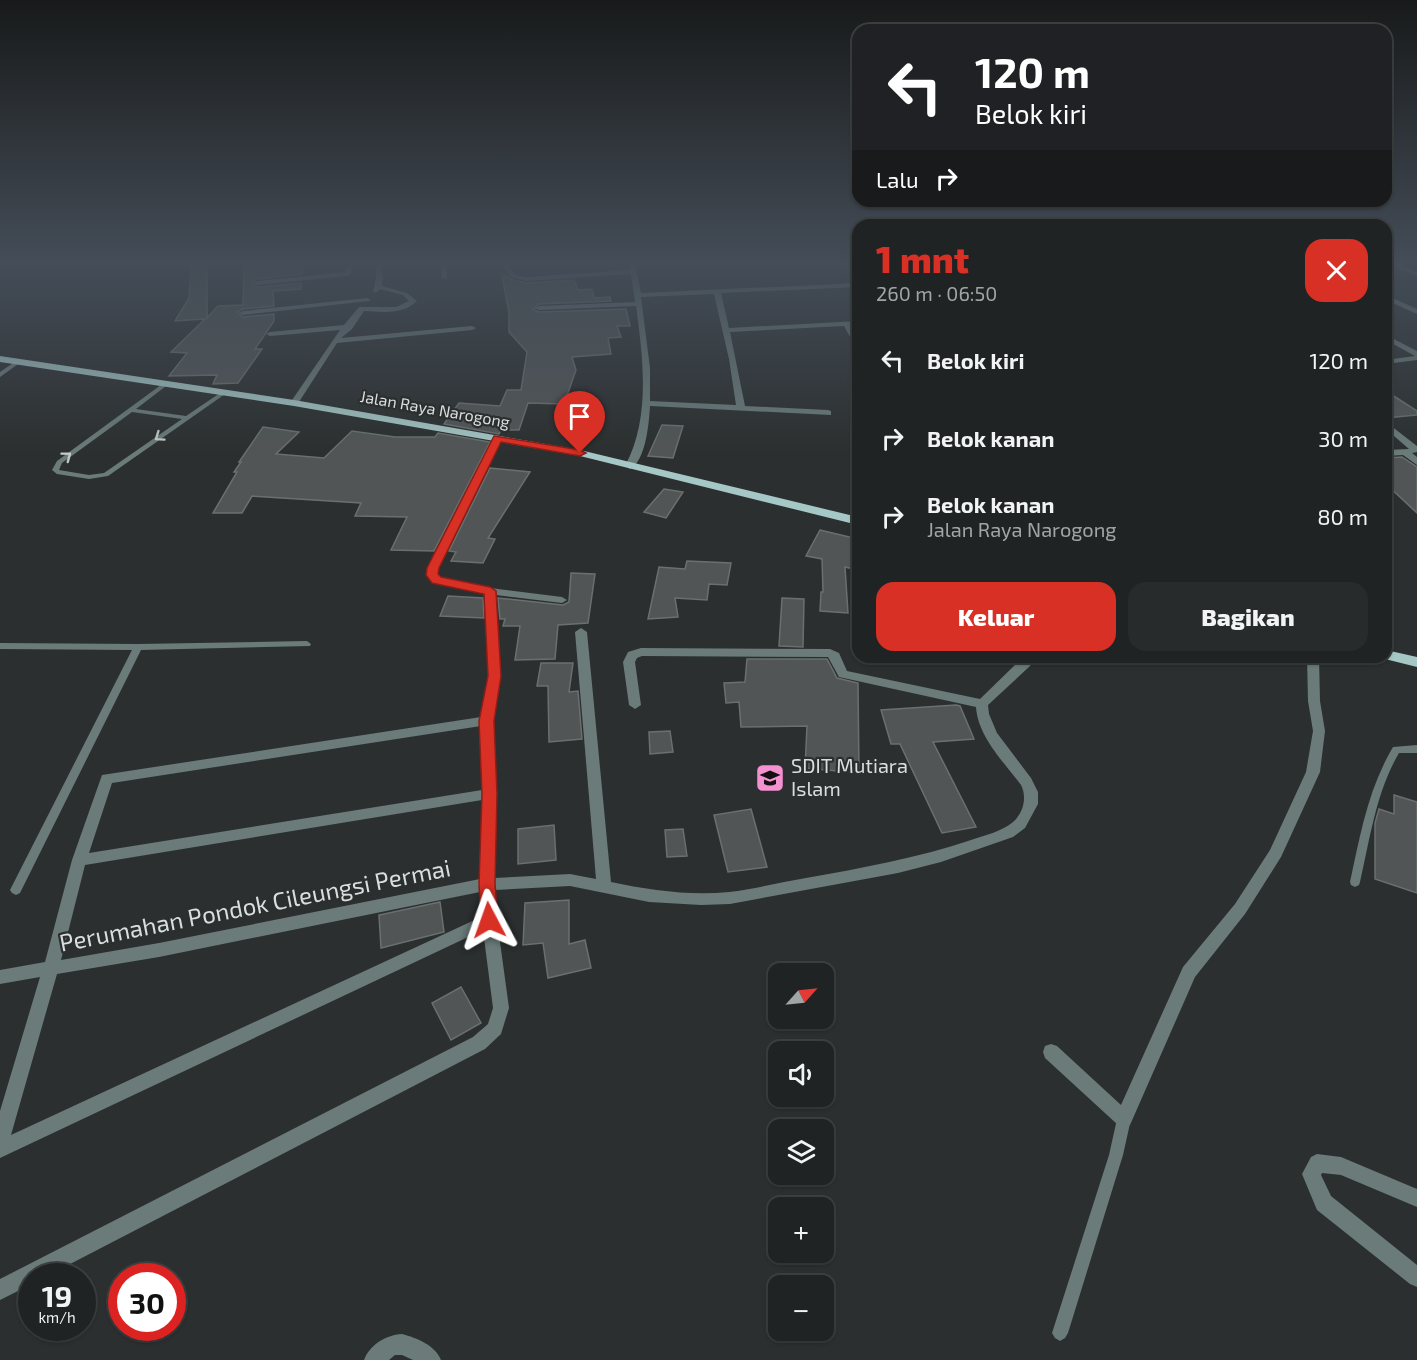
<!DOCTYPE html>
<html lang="id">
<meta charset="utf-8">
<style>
:root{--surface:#202323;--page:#282b2b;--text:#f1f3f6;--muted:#a2a4a6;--line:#3d4041;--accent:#d93025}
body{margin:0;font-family:"Exo 2",sans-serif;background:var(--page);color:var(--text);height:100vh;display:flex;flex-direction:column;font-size:22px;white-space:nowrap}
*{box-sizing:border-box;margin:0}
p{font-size:20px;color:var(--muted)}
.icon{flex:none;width:33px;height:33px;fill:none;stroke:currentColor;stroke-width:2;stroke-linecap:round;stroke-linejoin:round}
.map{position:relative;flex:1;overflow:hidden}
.drawer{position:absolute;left:852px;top:219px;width:540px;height:444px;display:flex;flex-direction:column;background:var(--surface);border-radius:18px;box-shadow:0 2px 4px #0004,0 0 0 2px var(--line)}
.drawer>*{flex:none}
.hud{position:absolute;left:852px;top:24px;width:540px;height:183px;border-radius:18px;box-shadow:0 2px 4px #0004,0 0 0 2px var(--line);background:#202124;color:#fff;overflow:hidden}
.needle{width:39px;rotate:63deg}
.controls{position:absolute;left:768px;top:963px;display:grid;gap:12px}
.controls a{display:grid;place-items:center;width:66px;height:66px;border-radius:12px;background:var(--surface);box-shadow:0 2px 4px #0004,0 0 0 2px var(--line);font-size:30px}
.speed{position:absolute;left:18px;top:1263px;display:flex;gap:12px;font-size:30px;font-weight:700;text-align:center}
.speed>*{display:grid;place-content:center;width:78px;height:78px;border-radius:50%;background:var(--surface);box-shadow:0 2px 4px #0004,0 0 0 2px var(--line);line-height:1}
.speed small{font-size:15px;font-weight:400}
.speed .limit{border:9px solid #d22;background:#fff;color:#111}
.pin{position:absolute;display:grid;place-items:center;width:51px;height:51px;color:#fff;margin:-62px -26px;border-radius:50% 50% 50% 0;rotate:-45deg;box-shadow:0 0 6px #0007}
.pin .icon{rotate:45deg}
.me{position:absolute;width:66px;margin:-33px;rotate:356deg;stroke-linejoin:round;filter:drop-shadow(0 0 4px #0008)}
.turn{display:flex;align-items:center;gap:21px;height:126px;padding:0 24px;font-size:27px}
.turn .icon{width:78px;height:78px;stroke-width:2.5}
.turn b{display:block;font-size:42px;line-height:51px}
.then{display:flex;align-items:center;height:57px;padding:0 24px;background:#0003;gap:12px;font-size:22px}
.round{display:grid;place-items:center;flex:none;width:63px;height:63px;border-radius:18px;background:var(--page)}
.headline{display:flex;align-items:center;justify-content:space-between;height:102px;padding:0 24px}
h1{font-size:36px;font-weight:800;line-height:45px;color:var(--accent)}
.cta{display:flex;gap:12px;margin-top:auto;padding:12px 24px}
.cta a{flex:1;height:69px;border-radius:18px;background:var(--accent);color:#fff;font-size:24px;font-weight:800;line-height:69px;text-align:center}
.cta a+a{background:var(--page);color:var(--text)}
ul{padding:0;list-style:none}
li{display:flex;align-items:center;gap:18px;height:78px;padding:0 24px}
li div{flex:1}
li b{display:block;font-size:22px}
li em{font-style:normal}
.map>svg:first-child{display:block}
.building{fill:#515555;stroke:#6a6f6f;stroke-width:1.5}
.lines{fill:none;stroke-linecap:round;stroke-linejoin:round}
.service{fill:#6a7b7a;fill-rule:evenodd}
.minor{fill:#6a7b7a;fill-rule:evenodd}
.primary{fill:#a5c7c5;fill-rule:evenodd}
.oneway{stroke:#c4caca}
.route{fill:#d93025;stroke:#8d1f18;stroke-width:1.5}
.labels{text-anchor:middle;stroke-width:4.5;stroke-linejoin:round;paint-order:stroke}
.far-street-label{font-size:16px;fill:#dbdede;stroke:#2b2f2f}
.poi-label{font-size:20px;fill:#dbdede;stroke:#2b2f2f;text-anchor:start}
.near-street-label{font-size:24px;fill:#dbdede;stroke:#2b2f2f}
</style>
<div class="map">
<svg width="1417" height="1360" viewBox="0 0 1417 1360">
<rect width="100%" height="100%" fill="#2b2f2f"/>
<g class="building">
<polygon points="191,264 207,264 207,318 218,306 243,305 244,264 303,264 302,274 257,279 252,282 257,287 301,283 301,289 273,291 274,306 243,309 237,312 243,317 274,314 274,321 255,349 262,349 238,383 213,384 217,375 169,376 187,353 171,352 205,319 175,321 189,298"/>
<polygon points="502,276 508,276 510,279 526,283 574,280 578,290 592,289 594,298 610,297 611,301 539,304 533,309 539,312 626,309 630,326 617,326 621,337 608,338 611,354 572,357 576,370 564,404 528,403 519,430 501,430 499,434 444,424 459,403 500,406 507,390 521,390 527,352 509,332 509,312"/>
<polygon points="1386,391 1417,411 1417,415 1386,418"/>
<polygon points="662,425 683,426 673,458 648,456"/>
<polygon points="263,427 299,432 276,454 324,458 352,431 395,437 435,437 438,433 490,442 434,551 391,550 407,517 355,516 361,503 252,496 242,513 213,513 237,472 234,472 241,462 239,462"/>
<polygon points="1402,457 1417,467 1417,513 1386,484 1386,458"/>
<polygon points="490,468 530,472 488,538 495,539 483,563 451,561 456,552 449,551"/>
<polygon points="664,489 683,492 666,518 644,512"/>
<polygon points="820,530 858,539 858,570 845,567 848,613 820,611 821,592 823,592 822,559 806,556"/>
<polygon points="687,561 731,563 727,585 709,584 707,600 675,598 678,617 648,619 659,567 685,569"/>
<polygon points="571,573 595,574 588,623 558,625 555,659 515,660 520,626 503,626 505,619 500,619 498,598 563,605 569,602"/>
<polygon points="448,596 483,598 484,618 440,616"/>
<polygon points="782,598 804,599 803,647 779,646"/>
<polygon points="747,659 827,659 837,678 858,683 859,773 805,768 807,726 741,727 739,702 726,703 724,683 745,682"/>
<polygon points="541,663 573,663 569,692 578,691 582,739 549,742 548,686 537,686"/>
<polygon points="956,705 960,706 974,739 933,742 976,827 942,833 900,744 891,744 881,710"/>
<polygon points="670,731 673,752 650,754 649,732"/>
<polygon points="1394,795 1417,802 1417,893 1375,879 1375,823 1379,809 1394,814"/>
<polygon points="751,809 767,867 728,872 714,815"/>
<polygon points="554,825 556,860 518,864 518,829"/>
<polygon points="683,829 687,856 667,857 665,830"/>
<polygon points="569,900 569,944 585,940 591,968 548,978 543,943 523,945 525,903"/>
<polygon points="440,902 444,932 381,948 379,915"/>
<polygon points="461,987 481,1023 451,1040 432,1003"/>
</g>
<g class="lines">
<g class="service">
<polygon points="16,361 21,362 0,377 0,372"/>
<path d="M 165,382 L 170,383 L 136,409 L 186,416 L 223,391 L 228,392 L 108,476 L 89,479 L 57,474 L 52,470 L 57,461 ZM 132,412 L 182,419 L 104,473 L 89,475 L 59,470 L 62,463 Z"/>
<polygon points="307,641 311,644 310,646 141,650 20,893 16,895 12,893 10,890 132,650 0,649 0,643 138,644"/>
<path d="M 1417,745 L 1417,753 L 1399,753 C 1376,792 1370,839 1360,882 L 1359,885 L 1355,887 L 1351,885 L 1350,882 C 1360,836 1368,789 1393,747 Z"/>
<polygon points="1124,1112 1129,1114 1131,1119 1123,1155 1068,1333 1065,1338 1060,1341 1055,1338 1052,1333 1109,1155 1117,1119 1119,1114"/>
</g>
<g class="minor">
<polygon points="348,264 354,264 351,274 348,276 257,285 254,283 257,281 345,272"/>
<path d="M 375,264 L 381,264 L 383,278 L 382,286 L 407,293 L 417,301 C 403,315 382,312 364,311 L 352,329 L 341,338 L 472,326 L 476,328 L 472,330 L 337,343 L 297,405 L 291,405 L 290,403 L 340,330 L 270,336 L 266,334 L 270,332 L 344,325 L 359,307 L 396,307 L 409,301 L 403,295 L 380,289 L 377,292 L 373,292 L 376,278 Z"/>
<polygon points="441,264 447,264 447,279 442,278"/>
<path d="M 502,264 L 508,264 L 515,275 L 526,277 L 630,270 L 629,264 L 635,264 L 641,293 L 858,283 L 858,287 L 721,293 L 729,328 L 858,321 L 858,325 L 851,326 L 858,337 L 858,346 L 854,344 L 844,326 L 730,332 L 745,406 L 828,410 L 831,411 L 831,415 L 650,406 C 649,422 646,461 630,469 L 625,466 C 651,418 643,358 636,306 L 539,310 L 535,308 L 539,306 L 635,302 L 631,274 L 526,281 L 511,277 ZM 714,294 L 729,359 L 736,405 L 650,401 L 650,368 L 641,297 Z"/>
<polygon points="1390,264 1398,264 1417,272 1417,276"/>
<polygon points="1386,295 1417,309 1417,314 1386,300"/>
<polygon points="367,298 371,300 369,301 243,315 239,313 243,311"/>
<polygon points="1386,335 1417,351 1417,360 1386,364 1386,360 1415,356 1386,340"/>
<polygon points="1386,422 1417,446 1417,452 1412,453 1417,457 1417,465 1403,455 1386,456 1386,450 1409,449 1386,429"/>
<path d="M 498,436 L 502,439 L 438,568 L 437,574 L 441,577 L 490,588 L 562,597 L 567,600 L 562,603 L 496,595 L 501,676 L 493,721 L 496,794 L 494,878 L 570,874 L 596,879 L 575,632 L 581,628 L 587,632 L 611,882 C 649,890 690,896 729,892 C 755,889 781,882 806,878 C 862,868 917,858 971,840 C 985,835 1001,832 1013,822 C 1024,812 1027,797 1021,785 C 1004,762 978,737 976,707 L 839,677 L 828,657 L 642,656 L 637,658 L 635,662 L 641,705 L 635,709 L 629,705 L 623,662 L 628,652 L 641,648 L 830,649 L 839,653 L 847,671 L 980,699 L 1023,657 L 1035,657 L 1030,666 L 988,705 L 989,714 L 997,733 L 1031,778 L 1038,792 L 1038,804 L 1025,828 L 1013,837 L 941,862 L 898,873 L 730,904 L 701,905 L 649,902 L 570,886 L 495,890 L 497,920 L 509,1008 L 501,1034 L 485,1049 L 47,1276 L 32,1276 L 32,1284 L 0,1300 L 0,1279 L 473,1037 L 488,1024 L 493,1008 L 483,930 L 0,1158 L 0,1111 L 40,977 L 0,984 L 0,970 L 45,962 L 72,860 L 102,775 L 481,717 L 489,676 L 485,593 L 433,582 L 427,575 L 428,568 L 494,439 ZM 481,726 L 482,790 L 89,853 L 112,783 ZM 482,800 L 480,879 L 159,943 L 61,960 L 85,865 ZM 480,892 L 481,917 L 11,1135 L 57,974 L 159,957 Z"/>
<polygon points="1307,657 1319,657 1320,701 1325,731 1320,772 1281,857 1245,914 1195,977 1130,1125 1124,1128 1118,1125 1045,1058 1043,1052 1045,1046 1051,1044 1057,1046 1121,1105 1183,967 1235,904 1270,850 1306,772 1313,731 1308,701"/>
<polygon points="1317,1154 1341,1157 1417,1189 1417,1207 1341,1175 1322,1173 1321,1175 1331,1196 1417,1265 1417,1287 1410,1284 1317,1210 1302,1174 1311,1157"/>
<path d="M 402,1334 C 417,1338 435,1345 441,1360 L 413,1360 L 402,1355 L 395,1355 L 389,1360 L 364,1360 C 370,1345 385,1335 402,1334 Z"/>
</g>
<g class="primary">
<polygon points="0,356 294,400 580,450 858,517 858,525 580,456 294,406 0,362"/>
<polygon points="1386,650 1417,657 1417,667 1381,658 1386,657"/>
</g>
</g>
<defs><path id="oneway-chevron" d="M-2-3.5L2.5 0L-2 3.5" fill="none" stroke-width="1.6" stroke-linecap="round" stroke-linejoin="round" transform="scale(1.5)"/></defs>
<g class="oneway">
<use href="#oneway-chevron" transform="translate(159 437) rotate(145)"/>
<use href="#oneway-chevron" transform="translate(67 456) rotate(-37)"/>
</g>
<linearGradient id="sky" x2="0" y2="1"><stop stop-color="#181a1a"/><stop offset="0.58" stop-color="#444d58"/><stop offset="1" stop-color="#444d58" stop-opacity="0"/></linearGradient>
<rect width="1417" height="454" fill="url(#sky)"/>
<polygon class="route" points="494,436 580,450 586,453 580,456 501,442 439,568 438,574 441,577 490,587 496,591 501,676 494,721 497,794 495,884 498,920 495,925 489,927 483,925 481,920 479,884 482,794 479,721 488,676 484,594 432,583 426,575 427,568"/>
<defs>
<g id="school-square" transform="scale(1.5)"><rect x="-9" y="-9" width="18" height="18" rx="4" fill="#f590d1" stroke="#2b2f2f"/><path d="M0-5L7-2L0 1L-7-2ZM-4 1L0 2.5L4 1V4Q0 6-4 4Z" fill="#111"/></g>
</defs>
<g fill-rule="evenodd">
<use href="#school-square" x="770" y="778"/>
</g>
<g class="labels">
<g class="far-street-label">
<text transform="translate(435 409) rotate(10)" y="6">Jalan Raya Narogong</text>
</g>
<g class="poi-label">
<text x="791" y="773">SDIT Mutiara<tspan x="791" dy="23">Islam</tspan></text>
</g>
<g class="near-street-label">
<text transform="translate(255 906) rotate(-11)" y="8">Perumahan Pondok Cileungsi Permai</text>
</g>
</g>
</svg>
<div class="controls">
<a><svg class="needle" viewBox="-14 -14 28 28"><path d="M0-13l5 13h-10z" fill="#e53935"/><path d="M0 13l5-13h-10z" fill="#a2a4a6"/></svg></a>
<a><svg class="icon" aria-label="sound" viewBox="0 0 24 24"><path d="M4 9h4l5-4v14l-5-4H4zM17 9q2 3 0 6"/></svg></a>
<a><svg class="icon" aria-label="layers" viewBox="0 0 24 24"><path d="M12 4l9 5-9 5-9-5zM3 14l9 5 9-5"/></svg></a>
<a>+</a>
<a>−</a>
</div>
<div class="speed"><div>19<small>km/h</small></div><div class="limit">30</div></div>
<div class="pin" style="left:580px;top:453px;background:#d93025"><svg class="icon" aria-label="arrive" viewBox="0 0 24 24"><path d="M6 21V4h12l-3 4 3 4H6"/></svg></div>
<svg class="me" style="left:489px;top:920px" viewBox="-20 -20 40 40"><path d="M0-17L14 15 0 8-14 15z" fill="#d93025" stroke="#fff" stroke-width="4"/></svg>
<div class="hud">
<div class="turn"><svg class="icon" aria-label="left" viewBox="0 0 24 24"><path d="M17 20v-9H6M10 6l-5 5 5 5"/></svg><div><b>120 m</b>Belok kiri</div></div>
<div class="then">Lalu<svg class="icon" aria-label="right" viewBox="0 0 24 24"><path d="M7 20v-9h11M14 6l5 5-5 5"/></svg></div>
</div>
<section class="drawer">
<div class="headline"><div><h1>1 mnt</h1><p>260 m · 06:50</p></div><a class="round" style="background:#d93025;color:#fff"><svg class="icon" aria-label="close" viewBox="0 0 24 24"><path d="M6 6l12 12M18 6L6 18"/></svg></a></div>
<ul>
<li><svg class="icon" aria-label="left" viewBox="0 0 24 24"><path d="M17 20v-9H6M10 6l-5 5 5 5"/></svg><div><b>Belok kiri</b></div><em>120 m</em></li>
<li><svg class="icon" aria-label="right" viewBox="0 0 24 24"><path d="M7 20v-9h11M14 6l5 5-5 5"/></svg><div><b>Belok kanan</b></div><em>30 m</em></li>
<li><svg class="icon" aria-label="right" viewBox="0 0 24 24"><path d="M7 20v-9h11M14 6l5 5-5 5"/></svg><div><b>Belok kanan</b><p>Jalan Raya Narogong</p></div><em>80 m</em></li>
</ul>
<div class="cta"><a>Keluar</a><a>Bagikan</a></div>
</section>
</div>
